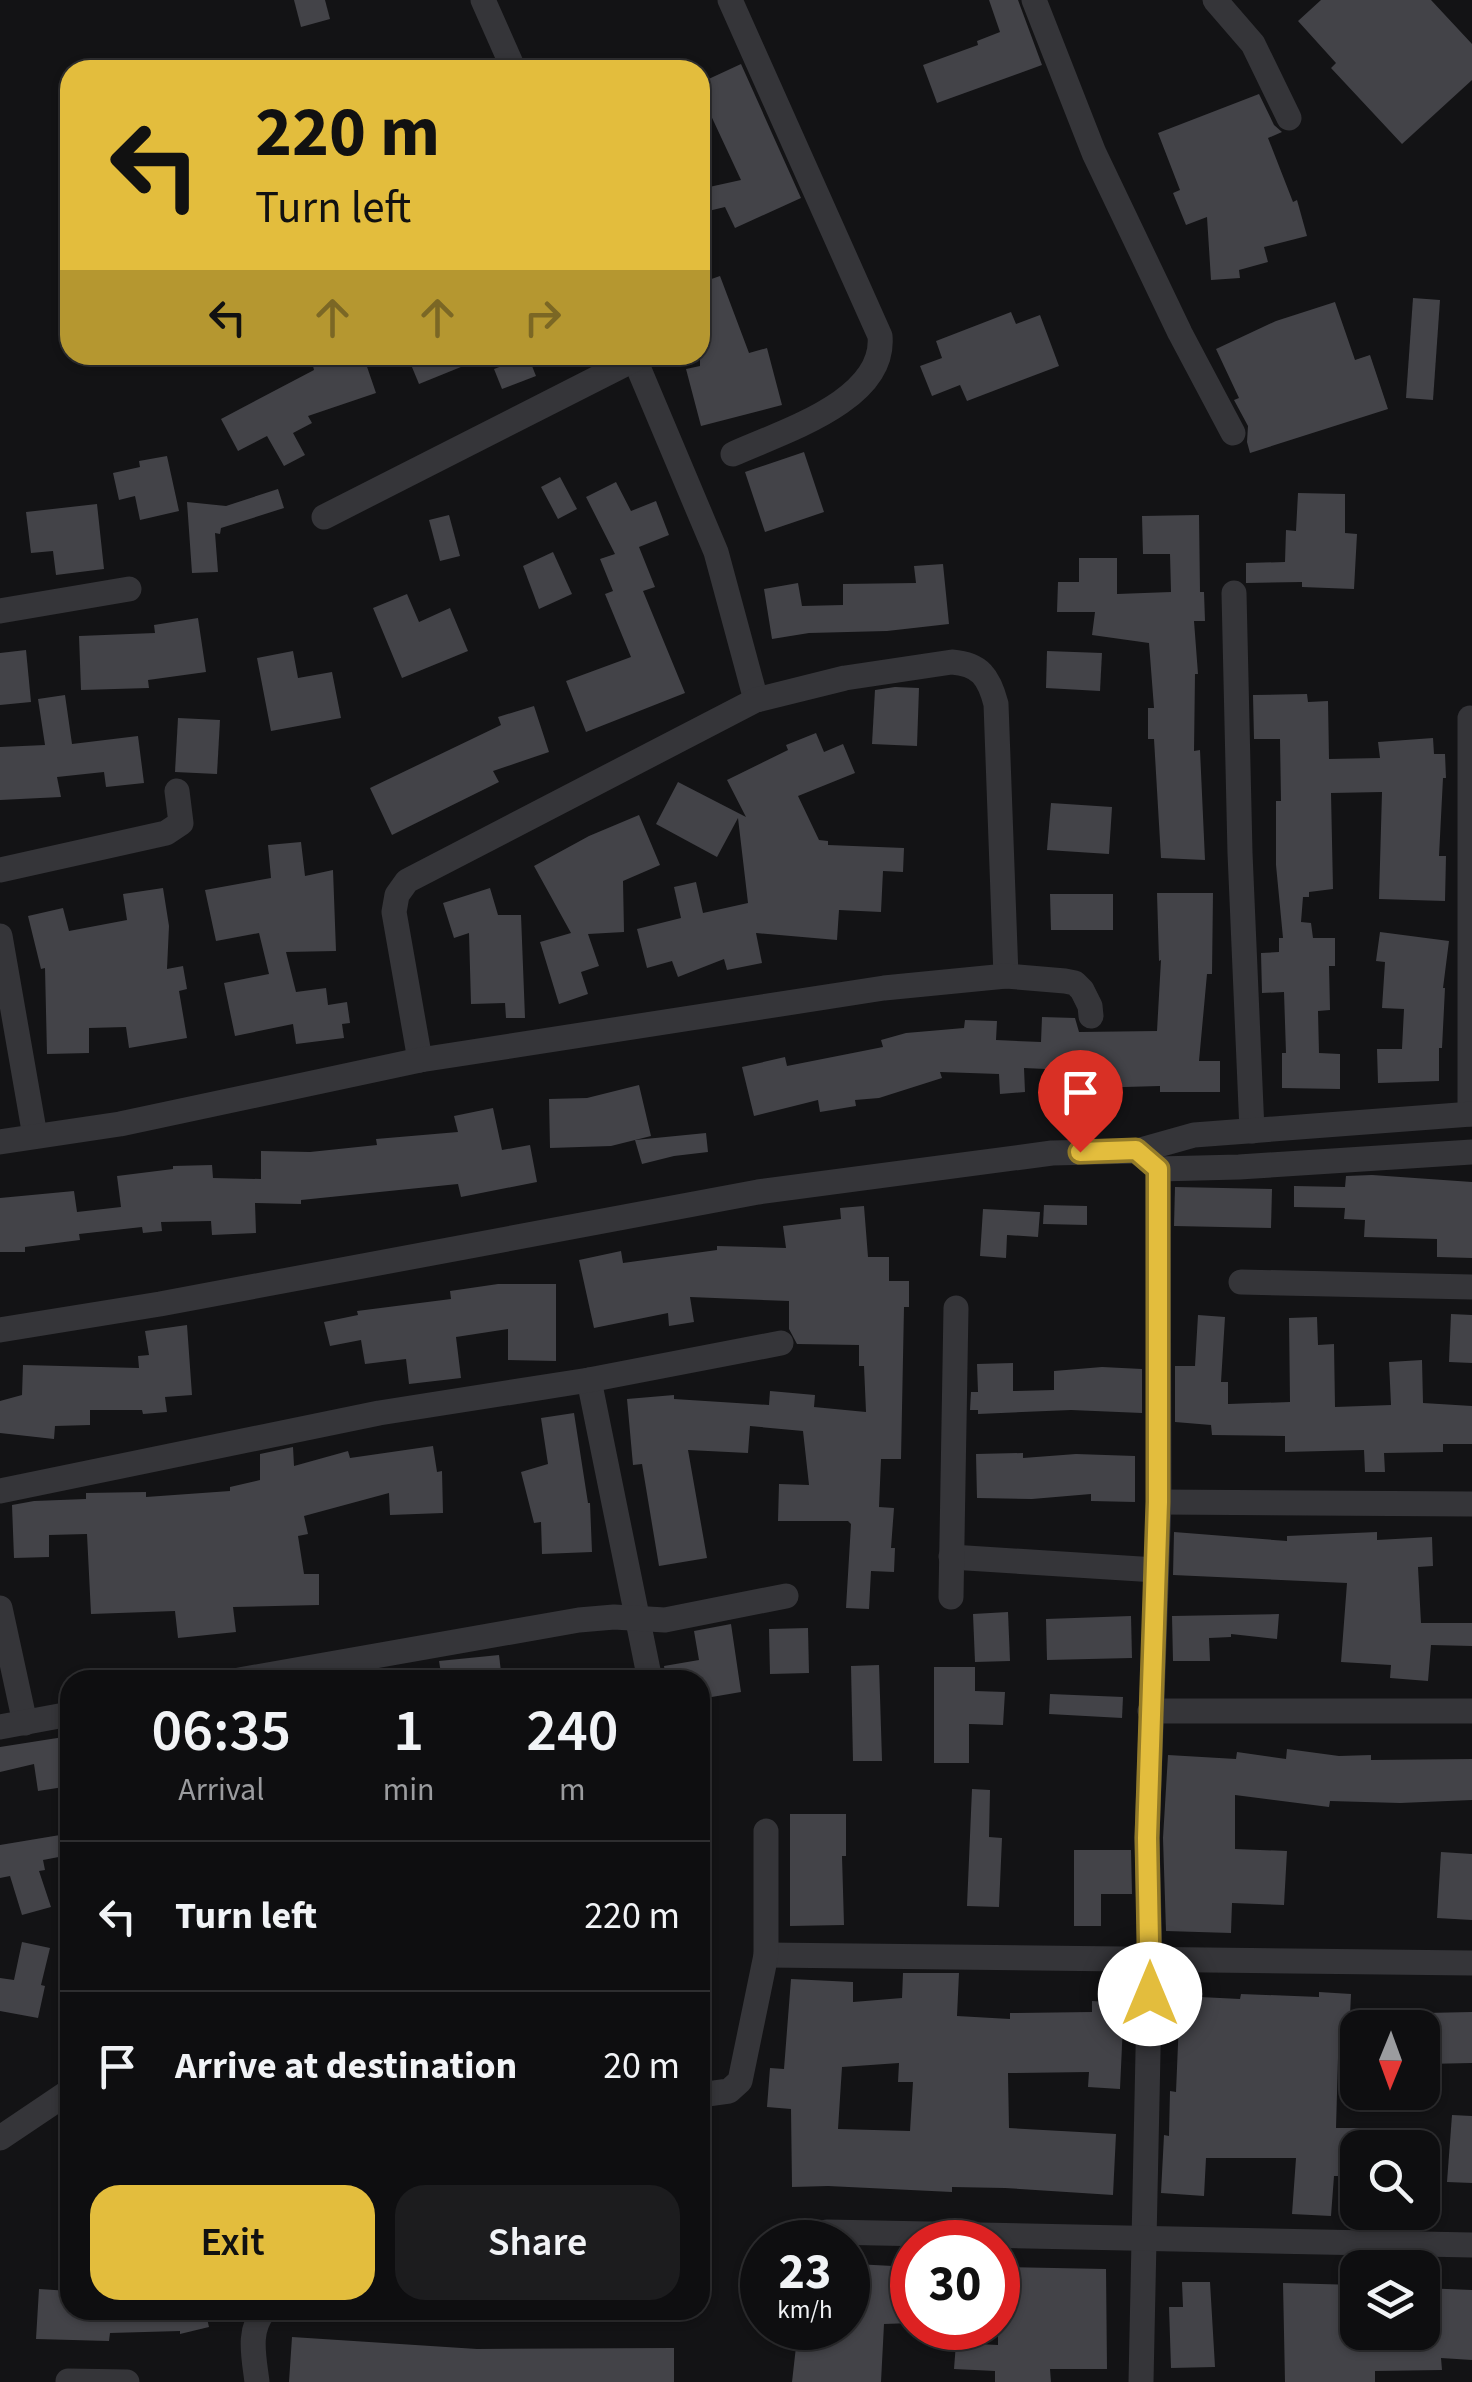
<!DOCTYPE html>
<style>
:root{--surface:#0e0e10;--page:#1c1c1e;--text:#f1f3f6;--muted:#9b9c9f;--line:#2e2e30;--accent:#e3bd3d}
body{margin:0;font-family:"Source Sans 3",sans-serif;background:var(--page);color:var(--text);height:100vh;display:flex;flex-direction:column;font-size:38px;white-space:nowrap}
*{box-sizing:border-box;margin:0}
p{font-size:32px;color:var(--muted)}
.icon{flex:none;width:55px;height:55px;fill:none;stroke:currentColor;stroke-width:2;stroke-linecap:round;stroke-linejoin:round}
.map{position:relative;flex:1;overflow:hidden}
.panel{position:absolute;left:60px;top:1670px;width:650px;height:650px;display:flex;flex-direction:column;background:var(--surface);border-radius:30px;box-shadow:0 2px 8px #0004,0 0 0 2px var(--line)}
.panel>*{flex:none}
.hud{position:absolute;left:60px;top:60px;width:650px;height:305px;border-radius:30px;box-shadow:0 2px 8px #0004,0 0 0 2px var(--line);background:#e3bd3d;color:#111;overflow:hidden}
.needle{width:65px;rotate:181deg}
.controls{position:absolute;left:1340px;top:2010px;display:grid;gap:20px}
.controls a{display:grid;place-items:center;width:100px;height:100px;border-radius:20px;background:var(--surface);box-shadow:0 2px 8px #0004,0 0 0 2px var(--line);font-size:50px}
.speed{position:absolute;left:740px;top:2220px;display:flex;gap:20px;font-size:50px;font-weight:700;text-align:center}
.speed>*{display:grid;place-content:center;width:130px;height:130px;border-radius:50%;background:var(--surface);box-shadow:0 2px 8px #0004,0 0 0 2px var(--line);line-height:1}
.speed small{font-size:25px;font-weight:400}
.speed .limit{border:15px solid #d22;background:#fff;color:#111}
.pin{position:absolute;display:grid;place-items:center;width:85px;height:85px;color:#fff;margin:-102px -42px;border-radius:50% 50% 50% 0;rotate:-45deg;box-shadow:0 0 10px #0007}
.pin .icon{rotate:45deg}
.me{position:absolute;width:110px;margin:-55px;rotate:0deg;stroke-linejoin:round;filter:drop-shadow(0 0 8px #0008)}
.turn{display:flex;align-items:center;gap:35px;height:210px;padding:0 30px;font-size:45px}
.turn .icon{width:130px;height:130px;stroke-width:2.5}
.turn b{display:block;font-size:70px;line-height:85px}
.lanes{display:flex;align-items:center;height:95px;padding:0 30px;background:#0003;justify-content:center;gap:50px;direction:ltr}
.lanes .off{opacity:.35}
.eta{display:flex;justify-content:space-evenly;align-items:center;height:170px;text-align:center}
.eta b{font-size:60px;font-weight:600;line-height:70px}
.button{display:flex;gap:20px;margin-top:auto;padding:20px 30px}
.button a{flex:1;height:115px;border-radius:30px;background:var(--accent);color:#111;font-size:40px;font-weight:600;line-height:115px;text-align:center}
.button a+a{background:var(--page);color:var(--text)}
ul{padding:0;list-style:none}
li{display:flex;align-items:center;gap:30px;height:150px;padding:0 30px;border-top:2px solid var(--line)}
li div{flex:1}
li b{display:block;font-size:38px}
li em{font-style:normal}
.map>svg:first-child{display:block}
.building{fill:#434348;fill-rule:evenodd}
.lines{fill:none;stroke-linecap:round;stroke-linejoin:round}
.street{stroke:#353539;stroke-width:25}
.route-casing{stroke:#947b28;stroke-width:25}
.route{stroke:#e3bd3d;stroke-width:18}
</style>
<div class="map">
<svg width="1472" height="2382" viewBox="0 0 1472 2382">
<rect width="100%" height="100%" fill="#131315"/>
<g class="building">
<path d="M294 0H325L330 19 301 27Z"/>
<path d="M989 0H1018L1042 65 937 103 923 65 978 45 977 41 1000 32Z"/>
<path d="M1321 0H1431L1472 44V80L1402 144 1331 68 1336 63 1298 21Z"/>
<path d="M741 64 801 198 735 228 725 207 700 213V189L741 180 700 92V83Z"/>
<path d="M1259 94 1274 125 1282 132 1268 138 1293 202 1297 200 1307 236 1264 247 1268 262 1239 270 1240 278 1211 280 1207 217 1186 225 1173 193 1180 190 1158 133Z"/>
<path d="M720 276 749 353 767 348 782 405 701 426 686 369 700 366V283Z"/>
<path d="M1413 298 1440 300 1433 400 1406 398Z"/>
<path d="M1335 302 1355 360 1370 355 1388 409 1250 453 1247 442 1248 426 1234 400 1239 398 1216 349 1276 321Z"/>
<path d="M1011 312 1016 324 1040 315 1059 366 967 401 960 385 932 396 920 366 942 358 936 341Z"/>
<path d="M344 355H363L376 393 308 416 312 423 293 433 305 455 284 466 267 436 238 451 221 419 314 370 313 366Z"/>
<path d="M407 355H488V356L419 384Z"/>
<path d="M528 356 536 376 502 389 494 369Z"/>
<path d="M804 452 824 512 765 532 745 472Z"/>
<path d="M167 456 179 511 140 520 135 496 119 500 113 473 140 467 139 461Z"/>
<path d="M560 477 577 509 558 519 541 487Z"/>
<path d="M616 482 631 511 656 501 669 535 639 547 655 587 643 591 685 693 586 732 566 681 631 657 605 594 613 591 600 559 615 554 586 497Z"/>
<path d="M278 489 284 508 221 528 220 534 215 533 218 572 192 573 187 502 226 506Z"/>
<path d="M1298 493 1345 494V533L1357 534 1354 589 1302 587V582L1246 583V563L1285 562 1286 530 1296 531Z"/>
<path d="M97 504 104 569 56 575 53 551 31 553 26 512Z"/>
<path d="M449 515 460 556 440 561 429 520Z"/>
<path d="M1199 515 1200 592H1204L1205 621H1194L1198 674H1195L1194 751 1200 750 1205 860 1161 858 1154 739H1148V708H1154L1149 643 1092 635 1095 612H1057L1058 582H1079V558H1117V594L1171 592 1170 554H1143L1142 516Z"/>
<path d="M553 552 572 594 539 609 523 566Z"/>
<path d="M943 564 949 624 887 631 809 633 772 639 764 589 798 583 802 606 843 605V584L916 583 914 566Z"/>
<path d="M407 594 419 622 450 608 468 651 402 678 373 608Z"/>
<path d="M198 618 206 672 148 680 149 688 81 690 79 636 155 633 154 625Z"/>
<path d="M26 650 31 702 0 705V653Z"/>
<path d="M293 651 298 678 332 672 341 718 271 731 257 658Z"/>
<path d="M1047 651 1102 653 1100 691 1046 688Z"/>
<path d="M895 687 919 688 917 746 872 744 875 690Z"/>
<path d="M1307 694 1308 702 1328 701 1329 759 1380 758 1378 742 1433 738 1434 754H1445L1446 778H1443L1439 856H1446L1445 901 1379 899 1382 792 1331 793 1333 889 1309 892V897H1303L1301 922 1311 923 1313 938H1335V966H1329L1330 1010 1318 1011 1319 1053 1340 1054V1089L1282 1088V1053H1286L1284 992 1262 993 1261 953 1279 952V938H1283L1276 865V801H1281L1280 739H1254L1253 695Z"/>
<path d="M65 695 72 744 138 736 144 783 106 787 104 772 57 777 61 797 0 800V747L45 745 38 699Z"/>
<path d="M534 706 549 752 493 771 499 782 392 835 370 788 501 725 498 717Z"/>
<path d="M178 718 220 720 217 774 175 772Z"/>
<path d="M816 733 824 752 843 744 855 773 798 796 819 840 828 841V845L904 848 903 872 883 871 881 912 839 910 837 940 756 933 762 963 727 970 724 959 678 977 672 961 647 968 637 929 681 918 674 887 696 882 703 913 748 903 738 818 717 857 656 824 678 782 746 817 727 780 788 750 786 745Z"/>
<path d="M1051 803 1112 807 1109 854 1047 850Z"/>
<path d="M639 815 660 865 623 881 624 932 588 934 599 966 581 972 588 994 559 1004 540 942 571 933 534 866 589 836Z"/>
<path d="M301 842 305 876 333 870 336 951 286 952 296 992 326 988 328 1005 347 1002 350 1023 342 1024 344 1038 296 1044 293 1024 235 1036 224 983 269 974 259 933 216 941 205 890 271 878 268 845Z"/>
<path d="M163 888 169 926 167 969 183 966 187 989 179 991 187 1038 129 1048 126 1027 89 1028V1053L47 1054 45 968 41 969 28 916 63 908 69 931 127 920 123 894Z"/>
<path d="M490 888 498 915H521L525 1018H506L505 1003 471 1004 469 933 454 938 443 903Z"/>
<path d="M1157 893H1213L1212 974H1207L1199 1061H1220V1092H1160V1086L1089 1088V1071L1024 1068 1025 1092 1000 1094 999 1074 940 1072 942 1078 879 1098 855 1100 856 1106 820 1112 818 1100 754 1116 742 1067 785 1057 787 1066 883 1047 881 1040 906 1033 964 1028 965 1020 997 1021 996 1040 1041 1042 1042 1017 1075 1018 1079 1032 1157 1031 1161 960 1159 961Z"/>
<path d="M1050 894H1113V930H1051Z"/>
<path d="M1380 932 1449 941 1443 988H1445L1442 1048H1439V1081L1378 1083 1377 1049H1402L1404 1009 1382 1008 1385 962 1376 961Z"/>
<path d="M639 1085 651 1136 611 1146 550 1148 549 1099 587 1098Z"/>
<path d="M493 1108 502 1150 530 1145 537 1182 461 1197 458 1184 301 1200V1204L255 1203 256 1233 212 1235 211 1221 161 1222 162 1231 143 1233 142 1227 79 1234 80 1240 25 1247V1252H0V1198L74 1191 77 1212 121 1207 117 1176 173 1169V1166L212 1165 213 1178 261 1179V1151L310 1152 377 1145 376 1139 458 1132 454 1116Z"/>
<path d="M706 1133 708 1152 674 1156 642 1164 635 1140Z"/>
<path d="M1372 1175 1472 1182V1258L1437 1257V1239L1364 1237 1365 1220 1344 1219 1345 1208 1294 1207V1186L1345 1187 1346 1176Z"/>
<path d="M1175 1187 1272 1189 1271 1228 1174 1226Z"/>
<path d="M1044 1205 1087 1206V1225L1043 1224Z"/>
<path d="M864 1206 868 1257H889V1281H909V1307H904L901 1459H881L879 1507 894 1508 891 1548H895L894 1572 871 1571 869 1609 846 1608 851 1524 848 1521H778L779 1484 809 1485 803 1431 750 1426 748 1453 688 1450 707 1558 659 1566 642 1464 633 1465 627 1399 674 1395V1399L769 1405 770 1391 815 1395 814 1407 866 1412 864 1366H859V1345L797 1344 789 1329V1301L690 1297 694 1322 669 1326 668 1313 594 1328 579 1260 621 1251 623 1263 717 1250V1246L786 1248 783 1226 841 1219 840 1208Z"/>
<path d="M983 1209 1040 1212 1038 1237 1007 1235 1006 1258 980 1256Z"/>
<path d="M498 1284H556V1361L508 1360V1329L456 1337 461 1378 409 1384 406 1359 365 1364 361 1340 330 1346 324 1322 358 1315 357 1311 451 1299 450 1291Z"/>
<path d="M1451 1314 1472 1315V1363L1449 1362Z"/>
<path d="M1198 1315 1225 1317 1221 1382H1228V1404L1290 1402 1289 1318 1317 1317 1318 1345 1334 1344 1335 1407 1391 1405 1389 1362 1422 1360 1423 1403 1472 1406V1444H1443V1452L1384 1453 1385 1472H1365L1364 1450 1285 1452V1436L1212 1435 1211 1425 1175 1422V1366H1195Z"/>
<path d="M187 1325 192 1395 165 1397 167 1412 143 1414 142 1410H90V1425L55 1426 54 1439 0 1433V1401L22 1395 23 1365 139 1368 138 1356 149 1355 145 1331Z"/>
<path d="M1013 1363V1391L1054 1390V1371L1102 1367 1142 1369V1413L1071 1410 978 1414V1410H970L971 1392H978L977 1364Z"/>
<path d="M574 1413 588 1503H590L592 1552 542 1554 541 1522 534 1523 521 1472 548 1464 541 1418Z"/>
<path d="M433 1446 437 1472 442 1471 443 1513 390 1515 389 1493 304 1516 308 1534 298 1536 304 1574H319V1605L233 1607 236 1632 178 1638 175 1611 91 1614 87 1534 49 1535V1557L14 1558 12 1505 34 1501 86 1499V1493L146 1492V1497L230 1491V1487L260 1480V1454L293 1447 294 1466 348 1451 350 1458Z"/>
<path d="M1023 1453V1458L1076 1454 1135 1456V1502L1091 1501V1494L1032 1499 977 1498 976 1454Z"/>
<path d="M1174 1532 1287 1541V1536L1377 1532V1540L1432 1537 1433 1566 1418 1567 1421 1623H1472V1646L1431 1645 1428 1681 1390 1678 1391 1665 1341 1662 1347 1583 1173 1575Z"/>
<path d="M1008 1612 1010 1661 975 1662 973 1614Z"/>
<path d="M1279 1614 1277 1639 1231 1634V1637L1209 1638 1210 1661H1173L1172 1616Z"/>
<path d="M1131 1616 1132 1658 1047 1660 1046 1619Z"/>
<path d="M731 1624 741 1692 700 1699V1680H666L664 1666 699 1660 694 1631Z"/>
<path d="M808 1628 809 1673 770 1674 769 1629Z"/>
<path d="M499 1655 502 1680H442L439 1661Z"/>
<path d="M879 1665 882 1761H853L851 1666Z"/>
<path d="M934 1667H975V1691L1005 1692 1003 1725 969 1724V1763H934Z"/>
<path d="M1050 1694 1123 1697 1122 1718 1049 1714Z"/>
<path d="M70 1736V1786L38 1791 34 1764 0 1772V1747Z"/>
<path d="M1287 1749 1339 1756 1371 1755V1760L1472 1759V1800L1400 1803 1330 1801 1329 1807 1235 1795V1849L1287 1851 1284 1905 1232 1903 1231 1933 1166 1931 1163 1838 1168 1755 1236 1759 1237 1752 1286 1759Z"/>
<path d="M972 1789 990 1790 989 1837 1002 1838 999 1907 967 1906Z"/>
<path d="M790 1814H846V1856H842L844 1925 790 1926Z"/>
<path d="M60 1835 64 1856 43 1860 45 1870 39 1871 51 1907 22 1915 10 1876 0 1878V1845Z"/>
<path d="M1074 1850H1131L1132 1894H1101V1926H1074Z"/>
<path d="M1441 1852 1472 1854V1920L1437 1918Z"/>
<path d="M22 1942 50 1948 41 1985 45 1986 38 2018 0 2011V1978L14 1980Z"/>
<path d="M903 1973H959L957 2016 1010 2019V2013L1092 2012V2001L1124 2003 1120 2089 1088 2087 1089 2072 1008 2073 1009 2128 1116 2134 1113 2195 1005 2188 952 2187V2192L828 2186 792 2187 791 2109 767 2107 770 2068 784 2069 791 1979 853 1982V2002L902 1998ZM899 2063 898 2082H913L910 2131 838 2129 842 2067Z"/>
<path d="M1319 1992 1351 1994 1348 2058H1338L1336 2128H1372V2148H1358V2176H1334L1331 2216 1292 2214 1296 2158H1206L1204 2196 1161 2193 1164 2135 1169 2136 1170 2091 1176 2092 1180 1996 1240 1999 1241 1994 1319 1997Z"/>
<path d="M1472 2012V2063L1426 2064 1425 2013Z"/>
<path d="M1452 2115 1472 2116V2183L1447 2182Z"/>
<path d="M855 2264 912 2267V2323L884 2324 881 2382H792L798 2329 847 2335 849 2286H854Z"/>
<path d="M998 2267 1106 2269 1107 2369H1050L1051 2382H995V2371L954 2369 956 2343 998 2345Z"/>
<path d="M1182 2282H1210L1215 2367 1171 2368 1169 2307H1183Z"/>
<path d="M1283 2283 1358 2285V2332H1422V2288L1472 2290V2360L1441 2358 1442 2370 1375 2371V2382H1285Z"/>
<path d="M39 2289 70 2291V2310H205L209 2327 180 2334V2331L110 2333 109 2341 36 2339Z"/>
<path d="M292 2337 477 2349 674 2348V2382H289Z"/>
</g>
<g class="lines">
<g class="street">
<path d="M483 0 514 70"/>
<path d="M730 0 880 336C886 401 781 432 733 454"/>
<path d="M1034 0 1094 153 1180 333 1233 433"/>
<path d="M1215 0 1253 44 1289 118"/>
<path d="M633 355 716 552 756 700"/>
<path d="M324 517 635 359"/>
<path d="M1234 593 1240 853 1252 1131"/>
<path d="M0 611 129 589"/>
<path d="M0 870 166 833 181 823 177 791"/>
<path d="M0 936 35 1136"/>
<path d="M420 1060 394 912 397 895 407 881 756 700 845 678 952 662C980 664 989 677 996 704L1006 976"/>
<path d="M1470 1114V718"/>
<path d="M0 1142 120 1124 420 1060 884 988 1006 976 1065 981 1075 983 1082 990 1090 1006 1091 1016"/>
<path d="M1137 1151 1158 1169 1159 1502 1147 1838 1150 1958 1141 2382"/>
<path d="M1158 1169 1239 1167 1472 1152"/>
<path d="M1241 1282 1472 1287"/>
<path d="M0 1330 160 1304 758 1192 1052 1153 1137 1151 1194 1135 1472 1114"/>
<path d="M589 1380 650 1680"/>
<path d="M0 1491 379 1413 589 1380 781 1343"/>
<path d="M1159 1502 1472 1504"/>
<path d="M951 1557 1156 1570"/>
<path d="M951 1597 956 1308"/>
<path d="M0 1608 25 1723"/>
<path d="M239 1680 579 1620 614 1617 665 1620 786 1596"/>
<path d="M1150 1711H1472"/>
<path d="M0 1727 70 1714"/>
<path d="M766 1955 1472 1963"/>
<path d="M700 2095 729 2091 740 2081 766 1955V1831"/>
<path d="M0 2138 70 2091"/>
<path d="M827 2232 1472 2245"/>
<path d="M68 2381 127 2382"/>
<path d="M257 2382C254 2357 247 2330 265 2310"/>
</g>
</g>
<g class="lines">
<defs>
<path id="route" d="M1080 1152 1136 1150 1158 1169V1502L1147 1838 1150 1994"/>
</defs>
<use href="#route" class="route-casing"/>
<use href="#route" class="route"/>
</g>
</svg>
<div class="controls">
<a><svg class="needle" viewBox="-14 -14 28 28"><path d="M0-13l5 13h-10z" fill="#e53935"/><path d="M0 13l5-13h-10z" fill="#9b9c9f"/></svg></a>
<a><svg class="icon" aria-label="search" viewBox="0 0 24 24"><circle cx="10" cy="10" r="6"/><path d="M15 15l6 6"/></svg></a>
<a><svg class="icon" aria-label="layers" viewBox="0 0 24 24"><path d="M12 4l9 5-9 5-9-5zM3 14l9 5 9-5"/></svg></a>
</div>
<div class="speed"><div>23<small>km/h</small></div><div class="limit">30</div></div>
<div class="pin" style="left:1080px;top:1152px;background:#d93025"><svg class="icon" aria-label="arrive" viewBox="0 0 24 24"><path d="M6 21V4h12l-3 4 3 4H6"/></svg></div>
<svg class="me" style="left:1150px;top:1994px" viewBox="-20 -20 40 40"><circle r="19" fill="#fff"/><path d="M0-13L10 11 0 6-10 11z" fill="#e3bd3d"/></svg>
<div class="hud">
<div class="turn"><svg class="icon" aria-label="left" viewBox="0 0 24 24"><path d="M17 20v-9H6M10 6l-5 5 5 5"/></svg><div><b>220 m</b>Turn left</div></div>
<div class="lanes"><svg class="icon" aria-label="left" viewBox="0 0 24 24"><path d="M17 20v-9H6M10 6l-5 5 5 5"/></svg><svg class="icon off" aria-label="ahead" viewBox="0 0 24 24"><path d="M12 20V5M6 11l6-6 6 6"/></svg><svg class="icon off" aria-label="ahead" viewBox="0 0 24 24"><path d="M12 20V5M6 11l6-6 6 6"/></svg><svg class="icon off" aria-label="right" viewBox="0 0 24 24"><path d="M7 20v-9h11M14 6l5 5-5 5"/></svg></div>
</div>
<section class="panel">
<div class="eta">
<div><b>06:35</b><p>Arrival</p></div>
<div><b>1</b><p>min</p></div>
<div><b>240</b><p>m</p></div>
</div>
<ul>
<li><svg class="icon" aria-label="left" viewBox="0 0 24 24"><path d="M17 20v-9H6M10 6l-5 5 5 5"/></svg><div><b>Turn left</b></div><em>220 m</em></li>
<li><svg class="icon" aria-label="arrive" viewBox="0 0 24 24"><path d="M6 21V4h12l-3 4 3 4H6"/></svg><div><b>Arrive at destination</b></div><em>20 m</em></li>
</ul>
<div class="button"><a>Exit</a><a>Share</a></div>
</section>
</div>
